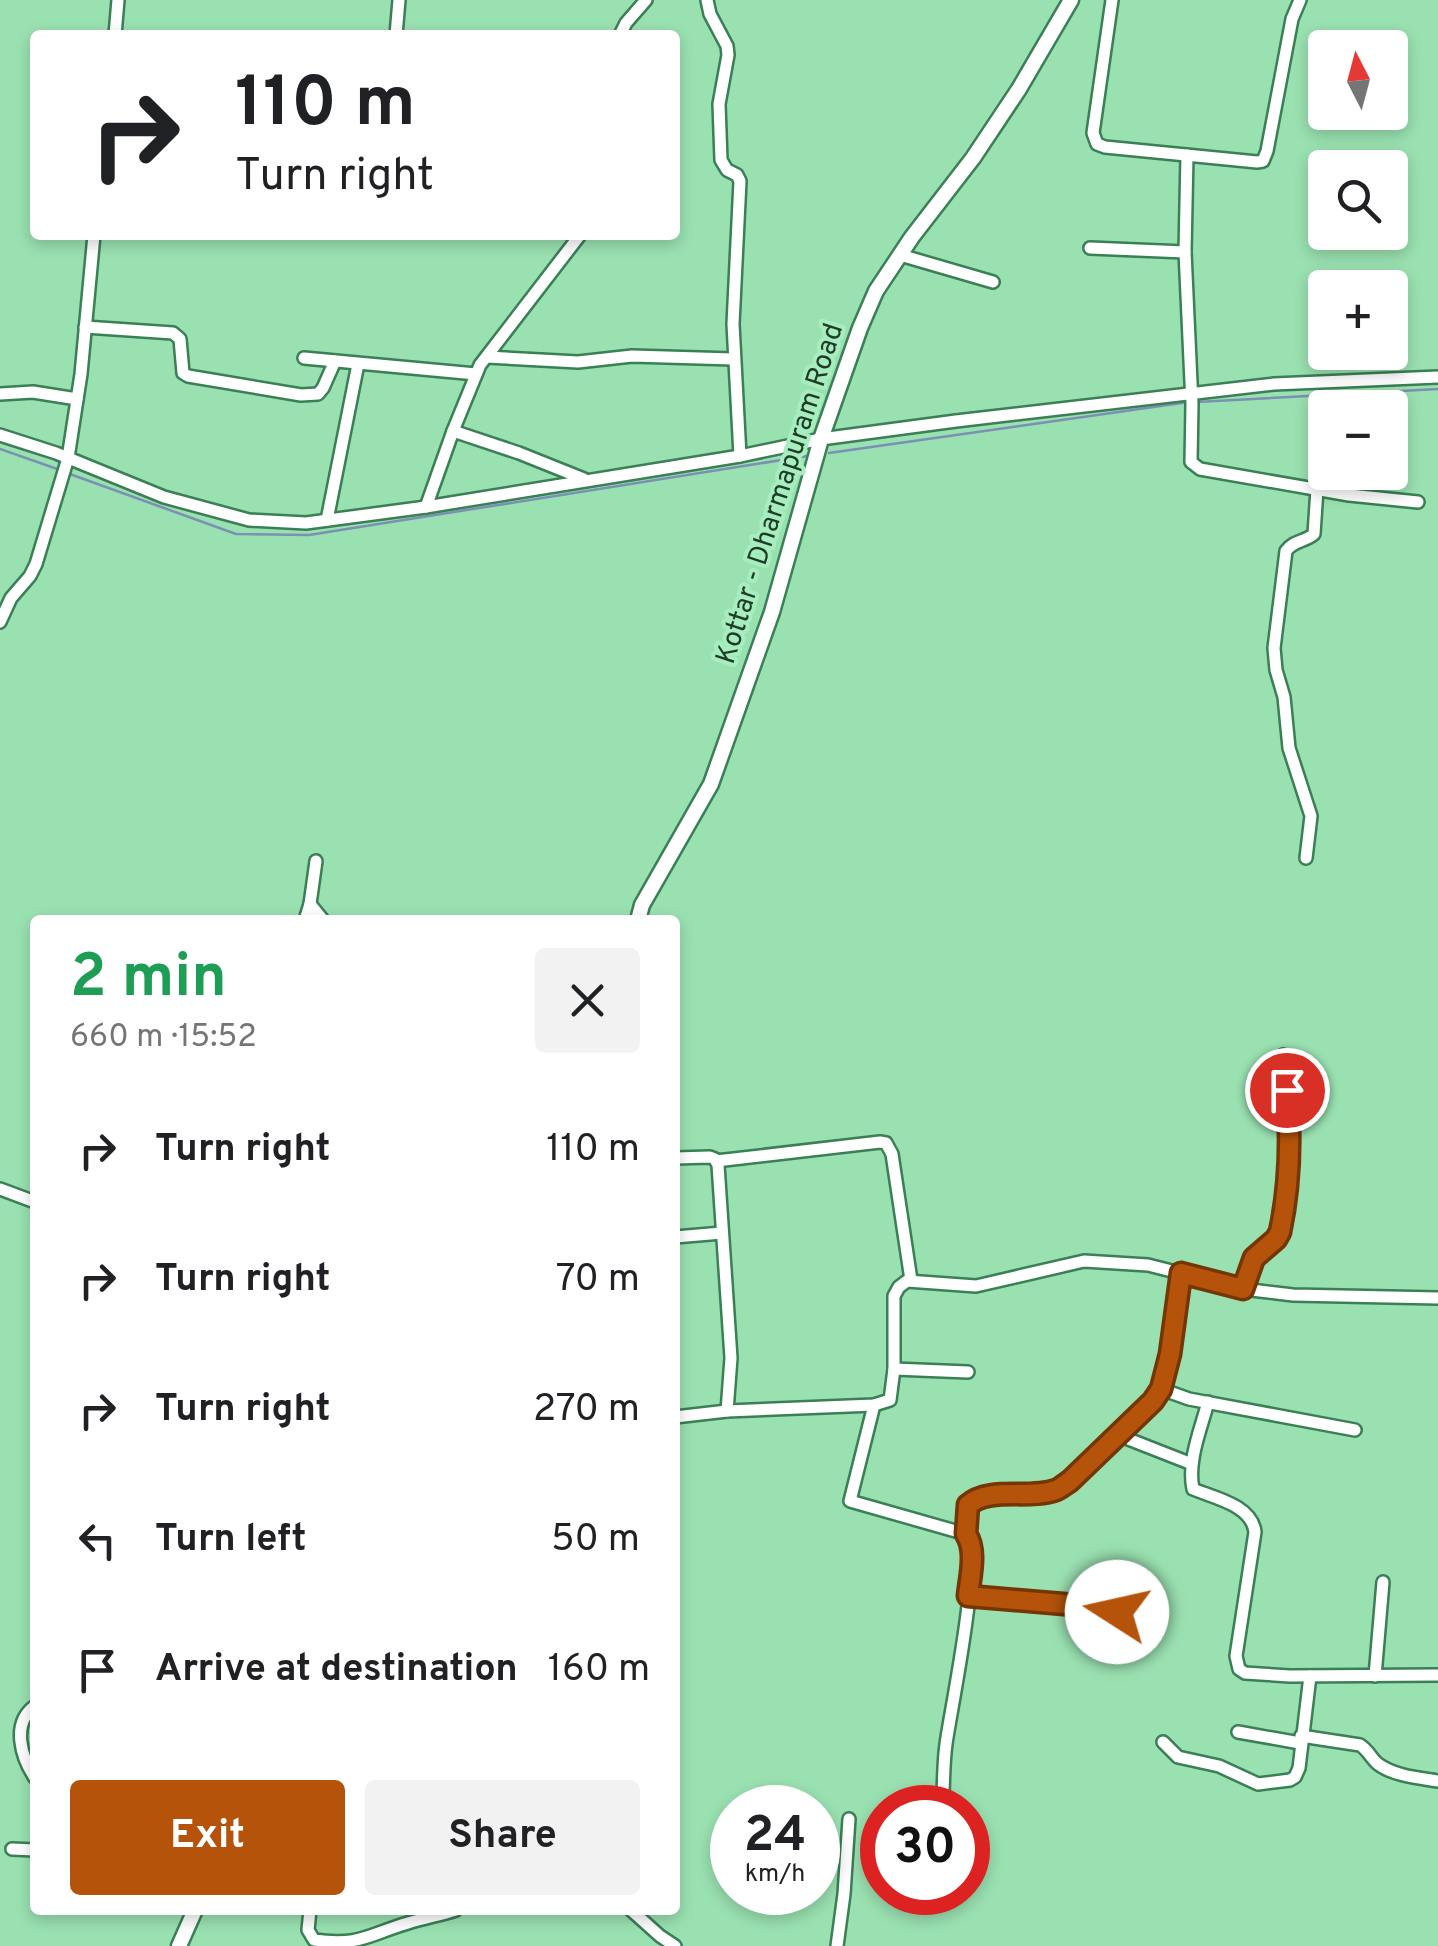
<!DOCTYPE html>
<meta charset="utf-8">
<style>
:root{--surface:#fff;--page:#f2f2f2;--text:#202124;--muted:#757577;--accent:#b45309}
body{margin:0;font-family:Overpass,sans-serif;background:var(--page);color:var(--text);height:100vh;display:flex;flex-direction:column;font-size:38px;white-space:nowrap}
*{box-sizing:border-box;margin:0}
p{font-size:32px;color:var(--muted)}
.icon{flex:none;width:55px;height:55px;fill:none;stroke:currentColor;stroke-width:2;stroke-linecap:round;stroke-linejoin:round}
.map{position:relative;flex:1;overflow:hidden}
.details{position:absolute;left:30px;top:915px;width:650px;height:1000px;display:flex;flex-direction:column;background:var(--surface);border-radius:10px;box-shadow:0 5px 15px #0003}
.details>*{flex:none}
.guide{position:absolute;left:30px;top:30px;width:650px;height:210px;border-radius:10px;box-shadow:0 5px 15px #0003;background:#fff;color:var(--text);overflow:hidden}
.needle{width:65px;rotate:354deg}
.fabs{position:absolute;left:1308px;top:30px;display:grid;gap:20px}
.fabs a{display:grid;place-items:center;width:100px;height:100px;border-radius:10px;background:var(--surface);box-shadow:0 5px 15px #0003;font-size:50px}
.speed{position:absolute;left:710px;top:1785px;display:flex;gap:20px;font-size:50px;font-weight:700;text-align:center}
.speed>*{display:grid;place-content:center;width:130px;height:130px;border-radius:50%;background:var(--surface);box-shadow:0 5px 15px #0003;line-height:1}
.speed small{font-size:25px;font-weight:400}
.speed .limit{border:15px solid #d22;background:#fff;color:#111}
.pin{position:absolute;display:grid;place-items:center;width:85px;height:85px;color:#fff;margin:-42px;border:5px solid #fff;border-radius:50%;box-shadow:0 2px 10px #0007}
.me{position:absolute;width:110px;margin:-55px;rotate:280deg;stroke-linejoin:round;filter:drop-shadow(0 0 8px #0008)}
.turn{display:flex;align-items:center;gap:35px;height:210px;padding:0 40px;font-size:45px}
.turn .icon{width:130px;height:130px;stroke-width:2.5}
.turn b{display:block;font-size:70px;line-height:85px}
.round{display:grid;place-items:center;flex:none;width:105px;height:105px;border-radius:10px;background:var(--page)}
.overview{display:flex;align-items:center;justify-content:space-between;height:170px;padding:0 40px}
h1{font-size:60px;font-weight:700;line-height:75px;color:#1e9e55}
.action{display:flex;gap:20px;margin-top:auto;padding:20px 40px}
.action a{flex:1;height:115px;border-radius:10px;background:var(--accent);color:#fff;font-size:40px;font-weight:700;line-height:115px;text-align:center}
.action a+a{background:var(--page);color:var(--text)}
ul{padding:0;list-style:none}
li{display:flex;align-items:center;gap:30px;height:130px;padding:0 40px}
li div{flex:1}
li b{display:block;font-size:38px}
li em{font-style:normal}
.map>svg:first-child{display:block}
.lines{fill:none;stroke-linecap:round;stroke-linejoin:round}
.stream{stroke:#7c8fb4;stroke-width:2.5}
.minor-casing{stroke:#3a7f55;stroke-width:16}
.major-casing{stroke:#3a7f55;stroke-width:19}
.minor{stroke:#fff;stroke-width:11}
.major{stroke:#fff;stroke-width:14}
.route-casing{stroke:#753606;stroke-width:25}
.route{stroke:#b45309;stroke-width:18}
.labels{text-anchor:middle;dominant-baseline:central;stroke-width:8;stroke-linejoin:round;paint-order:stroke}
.street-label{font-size:28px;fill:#1f3c29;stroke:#a7eebe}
</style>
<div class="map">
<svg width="1438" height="1946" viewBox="0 0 1438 1946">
<rect width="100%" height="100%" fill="#9ae1b1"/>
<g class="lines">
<g class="stream">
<path d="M1197 402 1438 389"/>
<path d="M0 449 60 470"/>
<path d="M829 453 1189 402"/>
<path d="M67 473 236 534 309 535 807 456"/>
</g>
<defs>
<g id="minor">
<path d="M707 0 710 14 727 46 728 55 719 104 721 160 727 170 737 175 740 181 733 324 740 456"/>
<path d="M1112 0 1093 133 1097 144 1105 147 1257 162 1263 161 1267 151 1292 19 1300 0"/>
<path d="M115 35 118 0"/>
<path d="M396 35 399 0"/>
<path d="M620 35 626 23 646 0"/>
<path d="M1187 155 1185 252 1192 404 1191 462 1200 469 1349 495 1418 502"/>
<path d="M1090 248 1185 252"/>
<path d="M900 255 993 282"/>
<path d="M85 327 173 333 180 339 183 373 188 376 301 395 318 394 323 388 335 361"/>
<path d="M487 357 578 362 632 356 733 359"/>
<path d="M304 358 476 374"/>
<path d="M0 394 33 392 77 399"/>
<path d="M453 431 519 453 584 479"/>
<path d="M0 435 56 453 164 497 249 520 306 523 426 507 740 456 821 439 956 421 1274 384 1438 377"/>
<path d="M426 507 453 431 480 365 580 235"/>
<path d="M327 520 358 364"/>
<path d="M0 622 11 598 30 576 36 564 68 458 81 374 94 235"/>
<path d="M1306 858 1311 816 1289 748 1284 697 1276 670 1274 648 1286 551C1294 540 1305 542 1314 534L1317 489"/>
<path d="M310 904 323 920"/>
<path d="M305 920 310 904 316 861"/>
<path d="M675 1158 710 1157 715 1159 718 1165 731 1358 727 1411"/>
<path d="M716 1161 880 1142 886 1143 892 1154 911 1280"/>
<path d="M0 1189 35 1202"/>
<path d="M675 1237 722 1233"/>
<path d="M1243 1289 1254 1257 1276 1239 1282 1224 1289 1158 1290 1125 1283 1055"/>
<path d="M894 1369 968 1372"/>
<path d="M1161 1389 1189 1399 1355 1430"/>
<path d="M1208 1402C1201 1429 1187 1461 1193 1489 1214 1498 1252 1505 1255 1532L1236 1656 1239 1669 1245 1673 1290 1676 1438 1675"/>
<path d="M874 1405 850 1501 966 1534C983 1559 951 1707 946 1744 943 1765 944 1787 942 1808"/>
<path d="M675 1417 727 1411 874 1405 890 1400 894 1369V1296L899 1287 907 1281 976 1286 1084 1261 1148 1265 1243 1289 1293 1295 1438 1298"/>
<path d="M1118 1435 1192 1464"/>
<path d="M966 1534V1511L971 1501 980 1498 1044 1492 1061 1488 1153 1401 1161 1389 1170 1354 1181 1273"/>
<path d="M968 1596 1111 1608 1117 1612 1113 1641"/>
<path d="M1375 1676 1383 1582"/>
<path d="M35 1706C11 1723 21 1757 35 1778"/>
<path d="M1238 1732 1300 1743"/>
<path d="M1301 1736 1360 1745C1368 1750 1371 1758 1378 1764 1394 1776 1419 1778 1438 1781"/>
<path d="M1163 1742 1178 1757 1219 1766 1258 1784 1290 1780 1295 1777 1299 1768 1310 1676"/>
<path d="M12 1849 35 1850"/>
<path d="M310 1910 308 1930 314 1940C361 1946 367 1935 408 1923 424 1918 440 1915 456 1910"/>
<path d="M631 1910 660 1936 675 1946"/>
<path d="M837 1946 844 1894 849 1819"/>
</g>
<g id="major">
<path d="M638 920 642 905 711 784 772 612 821 439 860 328 876 291 912 237 973 158 1019 89 1071 0"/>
<path d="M179 1946 195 1910"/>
</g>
</defs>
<use href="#minor" class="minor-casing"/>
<use href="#major" class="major-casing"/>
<use href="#minor" class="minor"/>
<use href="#major" class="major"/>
</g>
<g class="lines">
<defs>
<path id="route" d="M1117 1612 1111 1608 968 1596C970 1576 977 1551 966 1534L968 1505C990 1486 1029 1500 1056 1490 1059 1489 1067 1483 1070 1481L1153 1401 1161 1389 1170 1354 1181 1273 1243 1289 1254 1258 1276 1239 1280 1232C1290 1185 1291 1137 1287 1090"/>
</defs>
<use href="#route" class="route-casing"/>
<use href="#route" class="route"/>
</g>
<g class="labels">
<g class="street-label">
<text transform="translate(781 494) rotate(-72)">Kottar - Dharmapuram Road</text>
</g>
</g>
</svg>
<div class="fabs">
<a><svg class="needle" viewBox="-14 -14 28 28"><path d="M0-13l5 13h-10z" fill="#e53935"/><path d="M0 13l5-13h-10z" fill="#757577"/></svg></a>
<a><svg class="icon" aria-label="search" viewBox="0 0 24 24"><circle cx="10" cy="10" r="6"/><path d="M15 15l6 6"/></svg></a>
<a>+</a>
<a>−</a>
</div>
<div class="speed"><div>24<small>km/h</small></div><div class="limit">30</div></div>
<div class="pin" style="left:1287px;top:1090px;background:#d93025"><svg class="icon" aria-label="arrive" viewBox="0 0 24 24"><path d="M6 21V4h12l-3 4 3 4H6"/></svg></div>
<svg class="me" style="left:1117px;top:1612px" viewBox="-20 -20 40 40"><circle r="19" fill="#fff"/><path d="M0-13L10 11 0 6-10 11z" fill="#b45309"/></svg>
<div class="guide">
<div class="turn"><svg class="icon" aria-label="right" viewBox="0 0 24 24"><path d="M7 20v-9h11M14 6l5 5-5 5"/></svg><div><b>110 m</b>Turn right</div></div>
</div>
<section class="details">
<div class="overview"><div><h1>2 min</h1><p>660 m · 15:52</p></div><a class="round"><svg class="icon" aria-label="close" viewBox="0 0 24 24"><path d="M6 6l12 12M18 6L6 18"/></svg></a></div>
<ul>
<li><svg class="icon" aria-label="right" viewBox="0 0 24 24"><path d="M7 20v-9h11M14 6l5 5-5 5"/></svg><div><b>Turn right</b></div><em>110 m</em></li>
<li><svg class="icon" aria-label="right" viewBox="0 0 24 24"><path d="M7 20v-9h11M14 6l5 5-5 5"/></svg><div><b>Turn right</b></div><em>70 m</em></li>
<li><svg class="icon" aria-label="right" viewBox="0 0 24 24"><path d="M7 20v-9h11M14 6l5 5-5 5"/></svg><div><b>Turn right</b></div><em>270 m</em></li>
<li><svg class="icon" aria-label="left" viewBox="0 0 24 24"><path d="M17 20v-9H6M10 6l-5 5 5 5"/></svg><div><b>Turn left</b></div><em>50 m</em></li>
<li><svg class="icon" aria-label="arrive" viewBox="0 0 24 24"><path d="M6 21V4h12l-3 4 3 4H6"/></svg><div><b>Arrive at destination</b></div><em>160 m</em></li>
</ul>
<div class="action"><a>Exit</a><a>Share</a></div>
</section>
</div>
